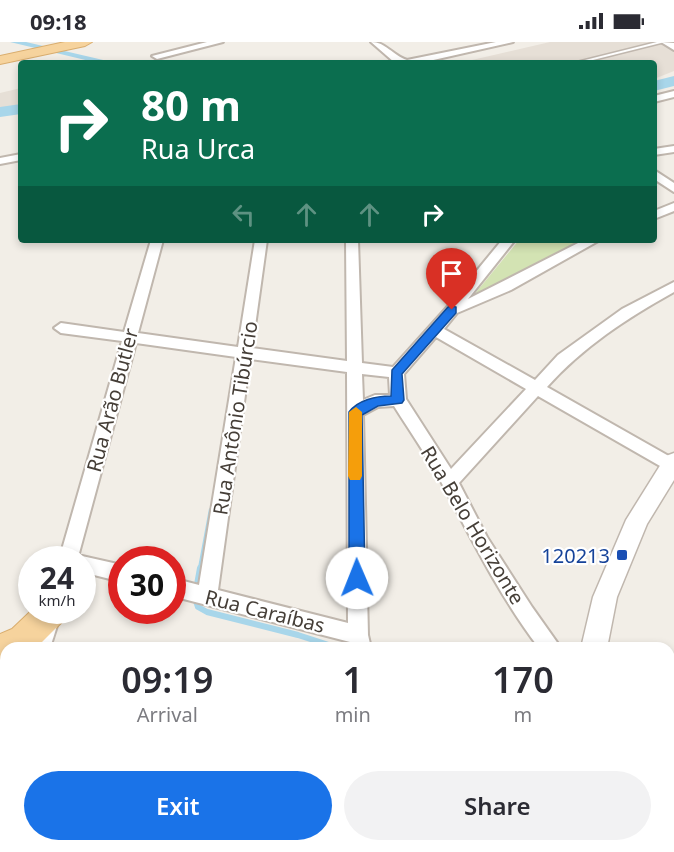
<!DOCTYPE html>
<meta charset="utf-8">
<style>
:root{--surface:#fff;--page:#f2f2f3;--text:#2b2b33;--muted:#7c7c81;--accent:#1a73e8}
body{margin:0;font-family:"Noto Sans",sans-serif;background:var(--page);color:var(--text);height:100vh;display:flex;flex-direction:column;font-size:22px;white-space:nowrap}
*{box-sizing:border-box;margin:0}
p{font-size:20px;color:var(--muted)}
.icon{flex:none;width:33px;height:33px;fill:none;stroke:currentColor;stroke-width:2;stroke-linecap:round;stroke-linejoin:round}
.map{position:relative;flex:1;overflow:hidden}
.details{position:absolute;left:0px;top:600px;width:675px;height:210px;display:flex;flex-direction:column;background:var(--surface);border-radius:18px 18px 0 0;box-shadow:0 3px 9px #0003}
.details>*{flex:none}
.hud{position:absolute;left:18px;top:18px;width:639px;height:183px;border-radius:6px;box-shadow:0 3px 9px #0003;background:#0b6e4f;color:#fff;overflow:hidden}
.speed{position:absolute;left:18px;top:504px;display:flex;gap:12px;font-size:30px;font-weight:700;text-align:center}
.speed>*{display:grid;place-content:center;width:78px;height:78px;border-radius:50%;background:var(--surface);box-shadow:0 3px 9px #0003;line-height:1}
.speed small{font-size:15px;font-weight:400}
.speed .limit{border:9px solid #d22;background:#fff;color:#111}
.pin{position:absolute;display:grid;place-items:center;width:51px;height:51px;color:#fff;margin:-62px -26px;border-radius:50% 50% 50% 0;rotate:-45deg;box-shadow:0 0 6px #0007}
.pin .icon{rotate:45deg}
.me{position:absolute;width:66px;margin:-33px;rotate:359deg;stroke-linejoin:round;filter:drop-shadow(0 0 4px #0008)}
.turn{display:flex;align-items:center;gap:21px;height:126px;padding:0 24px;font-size:27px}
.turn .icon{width:78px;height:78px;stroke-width:2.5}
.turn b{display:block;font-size:42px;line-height:51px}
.lanes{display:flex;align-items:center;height:57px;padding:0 24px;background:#0003;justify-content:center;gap:30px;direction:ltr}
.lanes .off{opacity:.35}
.eta{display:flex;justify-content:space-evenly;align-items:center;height:102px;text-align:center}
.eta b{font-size:36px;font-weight:600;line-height:42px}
.button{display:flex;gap:12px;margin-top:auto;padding:12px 24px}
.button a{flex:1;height:69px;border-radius:36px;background:var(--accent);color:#fff;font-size:24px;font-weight:600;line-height:69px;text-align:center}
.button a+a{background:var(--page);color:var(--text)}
.status{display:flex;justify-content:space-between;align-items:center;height:42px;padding:0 30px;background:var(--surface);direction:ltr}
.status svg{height:16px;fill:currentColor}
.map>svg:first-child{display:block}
.residential{fill:#e6dfd6}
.green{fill:#d3e3b3}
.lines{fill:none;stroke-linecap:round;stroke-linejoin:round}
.stream-far1{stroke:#a8d6ea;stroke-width:4.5}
.stream{stroke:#a8d6ea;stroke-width:6}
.canal{fill:#a8d6ea;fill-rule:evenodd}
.river{fill:#a8d6ea;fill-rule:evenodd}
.service-casing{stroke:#c0b7ae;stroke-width:3}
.minor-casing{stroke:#c0b7ae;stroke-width:4}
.tertiary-casing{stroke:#c0b7ae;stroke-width:3}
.primary-casing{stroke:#d9ad6e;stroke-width:2}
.service{fill:#fff;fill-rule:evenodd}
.minor{fill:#fff;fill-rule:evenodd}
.tertiary{fill:#fff;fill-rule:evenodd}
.primary{fill:#f6d39d;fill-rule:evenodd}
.route{fill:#1a73e8;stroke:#114b97;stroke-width:1.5}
.slow{fill:#f59e0b}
.transit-dot{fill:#1a4fb4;stroke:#fff;stroke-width:2}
.labels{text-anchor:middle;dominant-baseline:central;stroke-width:4.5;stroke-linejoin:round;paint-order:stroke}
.street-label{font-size:20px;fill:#453e37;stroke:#fff}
.transit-label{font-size:20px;fill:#164399;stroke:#fff;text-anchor:end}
</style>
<div class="status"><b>09:18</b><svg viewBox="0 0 49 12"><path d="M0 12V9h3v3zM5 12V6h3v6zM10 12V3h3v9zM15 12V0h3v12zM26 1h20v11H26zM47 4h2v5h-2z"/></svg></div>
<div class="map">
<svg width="674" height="810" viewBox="0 0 674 810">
<rect width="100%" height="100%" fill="#f2eee7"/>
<g class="residential">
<path d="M550 0H674V29L654 37V21H459Z"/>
<path d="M21 46V63L0 67V51Z"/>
</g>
<g class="green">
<path d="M519 198H580L475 256 473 254Z"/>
<path d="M0 616H6L5 704 2 703 0 695Z"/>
</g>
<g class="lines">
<path class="stream-far1" d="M200 527 211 468"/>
<g class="stream">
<path d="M196 548 200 526"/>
<path d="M195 556 198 565 207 570 298 593 338 606"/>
</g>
<path class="canal" d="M10 0H26L116 21H98Z"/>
<g class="river">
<path d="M674 34V44L654 49V39Z"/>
<path d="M21 62V72L0 75V65Z"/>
</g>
<defs>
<path id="service" d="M657 0H665L581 21H573Z"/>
<g id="minor">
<path d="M207 0H223L157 17 152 14Z"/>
<path d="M371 0C386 0 392 13 407 18L496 0H513L420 21 394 20Z"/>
<path d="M661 0 674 1V8Z"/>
<path d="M674 49V55L654 60V54Z"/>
<path d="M674 104V110L654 113V107Z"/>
<path d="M21 112V118L0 122V116Z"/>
<path d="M654 128 674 141V150L654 137Z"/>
<path d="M674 161V169L654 177V169Z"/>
<path d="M151 198H163L138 291 238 305 255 198H267L252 306 347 319 346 198H358L362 321 393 325 447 265 502 198H515L468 257 584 198H600L511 248 457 271 444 287 535 338 558 313 622 267 674 240V250C627 276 583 305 547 345L674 417V432L538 354 459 441 487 495 532 565 561 606H539C501 556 474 502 445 447 430 418 411 391 394 364L378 365 363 373 368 593 371 606H351L350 600 172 554V536L199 543 236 315 136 301 78 515 82 514 122 523V540L82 530V518H59L122 299 61 291 54 286 61 281 124 290ZM436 295 526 347 451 427 406 357 404 332ZM250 317 347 330 348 581 218 548ZM362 332 389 335 390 353H375L363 358Z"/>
<path d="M42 568H62L50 606H30Z"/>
<path d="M6 711V739L0 741V713Z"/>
<path d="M0 742 6 744V768L0 766Z"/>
<path d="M59 804H88L90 810H61Z"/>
<path d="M389 804H413L415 810H391Z"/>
</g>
<g id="tertiary">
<path d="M674 411V438L647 482 617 555 607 606H581L593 555 626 478 666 414Z"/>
<rect x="562" y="804" width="30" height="6"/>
</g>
<g id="primary">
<path d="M65 0H92L85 4 0 22V14Z"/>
<path d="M32 568 66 570 62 580 36 606H6V620L0 622V592L12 587Z"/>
<path d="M0 758 6 760V804H20L12 810H0Z"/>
</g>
</defs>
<use href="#service" class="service-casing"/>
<use href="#minor" class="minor-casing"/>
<use href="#tertiary" class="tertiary-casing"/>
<use href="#primary" class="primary-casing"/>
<use href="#service" class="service"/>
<use href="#minor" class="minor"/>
<use href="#tertiary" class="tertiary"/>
<use href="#primary" class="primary"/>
</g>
<path class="route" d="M452 264 456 265V271L402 332 404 358 402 361 378 364 362 373 365 536 363 541 357 543 352 541 349 536V370C358 358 376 354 391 354L392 328 448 265Z"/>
<path class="slow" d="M356 365 362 370V434L360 438H350L348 434 349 370Z"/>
<rect class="transit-dot" x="616" y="507" width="12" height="12" rx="3"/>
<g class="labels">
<g class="street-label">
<text transform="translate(112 358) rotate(-75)">Rua Arão Butler</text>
<text transform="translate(235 376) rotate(-81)">Rua Antônio Tibúrcio</text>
<text transform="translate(473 483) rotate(59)">Rua Belo Horizonte</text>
<text transform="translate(265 569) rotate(14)">Rua Caraíbas</text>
</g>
<g class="transit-label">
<text x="610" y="513">120213</text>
</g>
</g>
</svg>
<div class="speed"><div>24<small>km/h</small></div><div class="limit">30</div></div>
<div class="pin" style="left:452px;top:268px;background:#d93025"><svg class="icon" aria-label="arrive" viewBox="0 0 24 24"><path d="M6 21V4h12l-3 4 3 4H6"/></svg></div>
<svg class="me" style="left:357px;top:536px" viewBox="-20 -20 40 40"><circle r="19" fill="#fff"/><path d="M0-13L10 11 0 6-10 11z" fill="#1a73e8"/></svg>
<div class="hud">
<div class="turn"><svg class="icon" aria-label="right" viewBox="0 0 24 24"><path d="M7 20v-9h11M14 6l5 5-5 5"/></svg><div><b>80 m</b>Rua Urca</div></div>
<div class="lanes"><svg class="icon off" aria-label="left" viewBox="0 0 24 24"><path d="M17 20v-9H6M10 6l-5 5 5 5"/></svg><svg class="icon off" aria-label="ahead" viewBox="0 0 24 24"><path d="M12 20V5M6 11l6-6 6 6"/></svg><svg class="icon off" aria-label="ahead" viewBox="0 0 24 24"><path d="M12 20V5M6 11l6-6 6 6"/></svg><svg class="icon" aria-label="right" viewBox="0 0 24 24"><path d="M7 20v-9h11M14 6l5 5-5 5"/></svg></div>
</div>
<section class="details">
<div class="eta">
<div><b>09:19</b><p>Arrival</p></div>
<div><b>1</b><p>min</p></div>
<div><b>170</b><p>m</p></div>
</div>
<div class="button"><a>Exit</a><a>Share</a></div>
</section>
</div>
